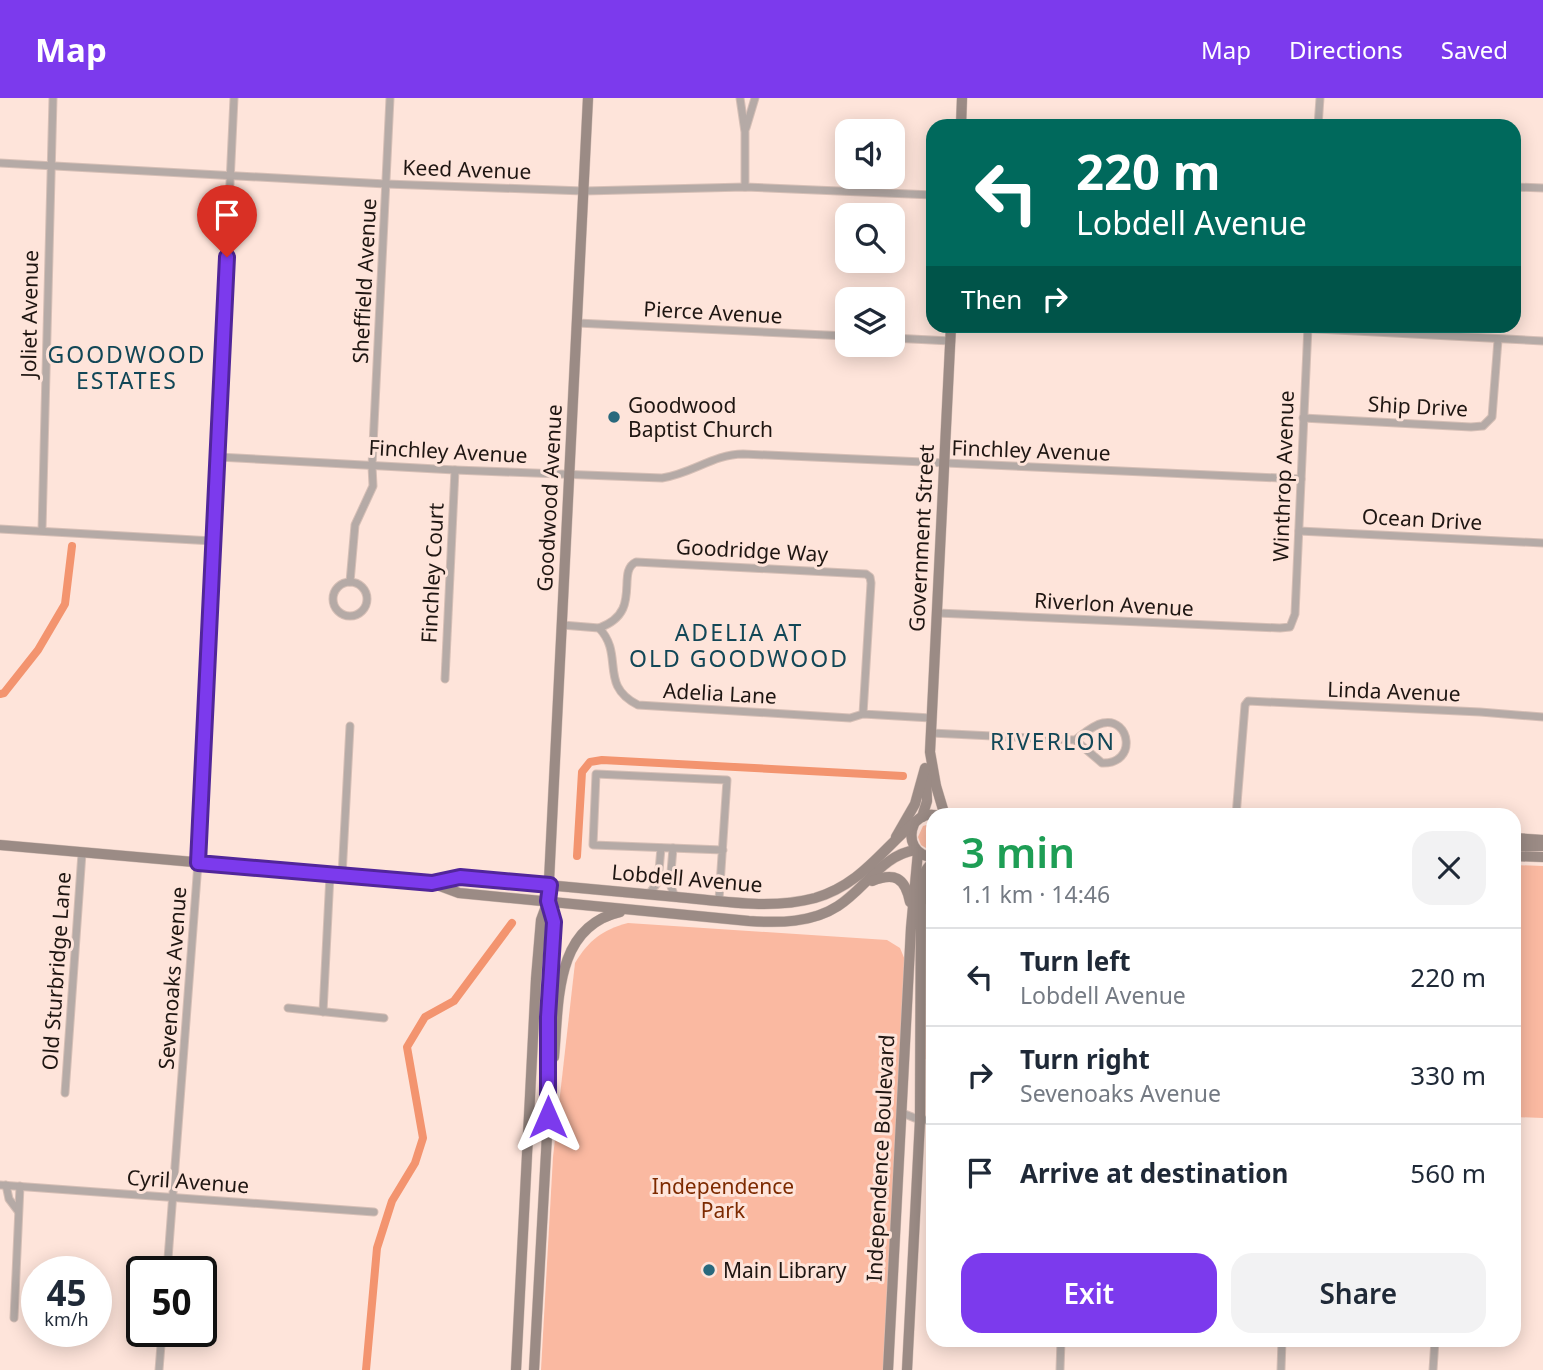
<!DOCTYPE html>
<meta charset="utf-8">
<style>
:root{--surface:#fff;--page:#f2f2f3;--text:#1f2937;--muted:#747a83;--line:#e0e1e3;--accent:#7c3aed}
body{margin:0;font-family:"Noto Sans",sans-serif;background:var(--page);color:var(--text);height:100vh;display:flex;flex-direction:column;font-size:26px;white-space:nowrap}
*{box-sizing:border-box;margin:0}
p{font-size:23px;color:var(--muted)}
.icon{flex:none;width:38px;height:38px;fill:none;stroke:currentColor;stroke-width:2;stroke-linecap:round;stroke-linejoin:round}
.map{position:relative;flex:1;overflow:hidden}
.drawer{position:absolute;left:926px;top:710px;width:595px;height:539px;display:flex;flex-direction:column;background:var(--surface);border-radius:21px;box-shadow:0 4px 18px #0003}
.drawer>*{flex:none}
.hud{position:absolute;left:926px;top:21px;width:595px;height:214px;border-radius:21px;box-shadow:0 4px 18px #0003;background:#00695c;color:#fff;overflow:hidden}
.fabs{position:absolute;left:835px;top:21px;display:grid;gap:14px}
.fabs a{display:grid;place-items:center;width:70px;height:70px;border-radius:14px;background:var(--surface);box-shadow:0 4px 18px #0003;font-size:35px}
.speed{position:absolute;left:21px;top:1158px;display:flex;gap:14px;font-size:35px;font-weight:700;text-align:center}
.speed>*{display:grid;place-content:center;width:91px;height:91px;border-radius:50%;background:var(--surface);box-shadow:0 4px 18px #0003;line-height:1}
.speed small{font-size:18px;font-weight:400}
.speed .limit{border:4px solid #111;border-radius:10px;background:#fff;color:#111}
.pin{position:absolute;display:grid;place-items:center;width:60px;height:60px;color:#fff;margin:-72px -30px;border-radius:50% 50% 50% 0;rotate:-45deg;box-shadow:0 0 7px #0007}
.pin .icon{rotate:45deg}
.me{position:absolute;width:77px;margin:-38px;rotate:0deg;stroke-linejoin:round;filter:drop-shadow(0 0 5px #0008)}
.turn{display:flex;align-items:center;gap:24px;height:147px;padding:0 35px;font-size:32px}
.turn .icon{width:91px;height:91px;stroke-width:2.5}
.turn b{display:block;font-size:49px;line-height:60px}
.then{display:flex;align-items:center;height:66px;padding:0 35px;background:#0003;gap:14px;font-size:26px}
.round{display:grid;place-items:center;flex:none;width:74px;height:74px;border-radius:21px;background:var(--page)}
.headline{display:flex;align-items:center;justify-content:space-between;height:119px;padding:0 35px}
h1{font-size:42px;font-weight:600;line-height:52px;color:#1e9e55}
.action{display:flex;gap:14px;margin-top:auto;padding:14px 35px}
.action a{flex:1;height:80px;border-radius:21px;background:var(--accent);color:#fff;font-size:28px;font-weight:600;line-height:80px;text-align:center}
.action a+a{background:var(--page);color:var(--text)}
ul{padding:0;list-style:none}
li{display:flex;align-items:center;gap:21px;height:98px;padding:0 35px;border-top:2px solid var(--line)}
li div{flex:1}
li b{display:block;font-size:26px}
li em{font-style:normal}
header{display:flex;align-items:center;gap:42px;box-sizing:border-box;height:98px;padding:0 35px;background:var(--accent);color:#fff}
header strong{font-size:33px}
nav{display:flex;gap:38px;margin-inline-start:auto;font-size:24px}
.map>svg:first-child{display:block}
.green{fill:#fab9a1}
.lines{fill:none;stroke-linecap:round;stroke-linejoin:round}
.canal{stroke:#f3946f;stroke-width:8}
.street-casing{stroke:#d6bfb6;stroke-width:9}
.secondary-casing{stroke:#d6bfb6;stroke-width:11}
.street{stroke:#b5aaa6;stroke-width:7}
.secondary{stroke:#9b8b85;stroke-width:10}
.route-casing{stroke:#51269a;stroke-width:18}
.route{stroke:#7c3aed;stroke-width:12}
.poi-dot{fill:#29697d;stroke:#fee4da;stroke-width:2.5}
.labels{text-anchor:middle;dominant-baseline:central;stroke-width:6;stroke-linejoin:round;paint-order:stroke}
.street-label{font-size:21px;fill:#1f1612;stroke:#fee4da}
.poi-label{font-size:21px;fill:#1f1612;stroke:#fee4da;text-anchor:start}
.park-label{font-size:21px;fill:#7d2a00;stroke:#fee4da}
.neighbourhood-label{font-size:23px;letter-spacing:2px;fill:#124757;stroke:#fee4da}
</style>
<header>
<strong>Map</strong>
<nav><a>Map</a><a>Directions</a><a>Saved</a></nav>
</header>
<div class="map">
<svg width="1543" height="1272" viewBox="0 0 1543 1272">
<rect width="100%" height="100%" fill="#fee4da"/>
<g class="green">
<path d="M933 725V752L931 753 921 747 918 739 923 728Z"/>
<path d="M1514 767 1543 768V1020L1514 1019Z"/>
<path d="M933 787V961H925L926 818 928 801Z"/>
<path d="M628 825 887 842 900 850 905 862 886 1272H541L553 1059 575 865C589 842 602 832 628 825Z"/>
</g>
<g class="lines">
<g class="canal">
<path d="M0 596 4 595 38 552 65 506 72 448"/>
<path d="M577 758 582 674 590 664 602 662 903 678"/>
<path d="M366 1272 377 1150 392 1103 415 1065 423 1040 407 949 425 919 454 903 512 825"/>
</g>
<defs>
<g id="street">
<path d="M740 0 745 34V89"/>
<path d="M1318 28 1320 0"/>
<path d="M746 30 755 0"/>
<path d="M0 65 386 86 584 93 745 89 933 97"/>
<path d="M1514 89 1543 90"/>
<path d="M577 225 847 238"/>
<path d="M1261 228 1543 243"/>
<path d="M892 240 951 243"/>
<path d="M1303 320 1471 329 1483 328 1492 319 1498 242"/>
<path d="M218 359 455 372 662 380C691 376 714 356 743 356L1301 381"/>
<path d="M0 431 213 443"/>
<path d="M42 432 53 0"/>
<path d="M1299 433 1543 445"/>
<path d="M350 484 355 427 373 388 372 368 390 0"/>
<circle cx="350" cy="501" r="17"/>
<path d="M937 515 1280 530 1290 529 1295 516 1308 228"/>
<path d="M562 527 599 530"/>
<path d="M445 581 455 372"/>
<path d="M863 616 871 485 870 479 866 476 636 464C615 474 644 514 599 530 625 557 598 587 638 607L850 620 863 616 931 620"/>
<path d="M931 635 1075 642C1083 636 1093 627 1103 625 1130 619 1138 666 1102 665L1075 642"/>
<path d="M1236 718 1245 607 1248 603 1480 614 1543 619"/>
<path d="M673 750 670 786 675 799"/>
<path d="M342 778 350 628"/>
<path d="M649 796 658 784 661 750"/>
<path d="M719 802 727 682 596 676 593 747 723 752"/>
<path d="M288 910 384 920"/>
<path d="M323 914 330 777"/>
<path d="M65 995 82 755"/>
<path d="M902 1015 920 1022H933"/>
<path d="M0 1087 374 1114"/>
<path d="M6 1087 9 1101 18 1113"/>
<path d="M167 1174 198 765 234 0"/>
<path d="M14 1220 20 1088"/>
<path d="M159 1272 162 1234"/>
<path d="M1060 1272 1061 1242"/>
<path d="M1281 1272 1282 1242"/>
<path d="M1433 1272 1435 1242"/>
</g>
<g id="secondary">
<path d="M961 28 962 0"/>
<path d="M945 718 936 688 930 654 951 228"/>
<path d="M1001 718H1056"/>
<path d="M922 719 927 703 926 674"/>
<path d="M914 726C907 742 915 758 933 759"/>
<path d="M896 739 915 706 925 670"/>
<path d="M1514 740 1543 742"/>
<path d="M0 747 432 785 459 795 749 823C779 825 812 825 838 808 865 791 883 756 916 752"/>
<path d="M1514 748H1543"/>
<path d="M1514 758 1543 759"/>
<path d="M872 783C894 774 905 779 910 804"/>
<path d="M432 785 460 779C532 786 605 792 677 799 722 803 770 812 815 800 863 786 883 749 920 720 926 716 933 716 940 718"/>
<path d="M925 801 933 779"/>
<path d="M554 959C559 905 554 829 620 814"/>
<path d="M516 1272 536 881 541 822 548 803"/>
<path d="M534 1272 548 1019V919L554 824 548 803 588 0"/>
<path d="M888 1272 911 830 918 754"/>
<path d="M907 1272 920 1022 921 789 926 772 933 763"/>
</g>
</defs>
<use href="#street" class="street-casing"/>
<use href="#secondary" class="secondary-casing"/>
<use href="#street" class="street"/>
<use href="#secondary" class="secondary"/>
</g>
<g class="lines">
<defs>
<path id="route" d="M227 159 198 765 432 785 460 779 550 787 548 803 554 824 548 919V1019"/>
</defs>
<use href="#route" class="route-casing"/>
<use href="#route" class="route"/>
</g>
<g class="poi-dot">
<circle cx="614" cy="319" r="7"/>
<circle cx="709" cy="1172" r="7"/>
</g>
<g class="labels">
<g class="street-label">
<text transform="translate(467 71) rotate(2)">Keed Avenue</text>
<text transform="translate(364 183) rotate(-87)">Sheffield Avenue</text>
<text transform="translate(713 214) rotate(3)">Pierce Avenue</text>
<text transform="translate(29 216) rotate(-89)">Joliet Avenue</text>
<text transform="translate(1418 308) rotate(3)">Ship Drive</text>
<text transform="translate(1031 352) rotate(2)">Finchley Avenue</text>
<text transform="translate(448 353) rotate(3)">Finchley Avenue</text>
<text transform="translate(1283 378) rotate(-88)">Winthrop Avenue</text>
<text transform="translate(549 400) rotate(-87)">Goodwood Avenue</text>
<text transform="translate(1422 421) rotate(3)">Ocean Drive</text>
<text transform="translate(921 440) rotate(-87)">Government Street</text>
<text transform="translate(752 452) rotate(3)">Goodridge Way</text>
<text transform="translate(432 475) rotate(-87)">Finchley Court</text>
<text transform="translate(1114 506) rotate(3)">Riverlon Avenue</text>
<text transform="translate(1394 593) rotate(2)">Linda Avenue</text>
<text transform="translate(720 595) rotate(3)">Adelia Lane</text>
<text transform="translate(687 780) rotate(5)">Lobdell Avenue</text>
<text transform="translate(56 873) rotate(-86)">Old Sturbridge Lane</text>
<text transform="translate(172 880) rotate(-86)">Sevenoaks Avenue</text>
<text transform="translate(880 1060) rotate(-87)">Independence Boulevard</text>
<text transform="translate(188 1083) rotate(4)">Cyril Avenue</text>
</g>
<g class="poi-label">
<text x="628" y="307">Goodwood<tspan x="628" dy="24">Baptist Church</tspan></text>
<text x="723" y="1172">Main Library</text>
</g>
<g class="park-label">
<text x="723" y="1088">Independence<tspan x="723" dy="24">Park</tspan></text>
</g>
<g class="neighbourhood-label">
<text x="127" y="256">GOODWOOD<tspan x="127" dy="26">ESTATES</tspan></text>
<text x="739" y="534">ADELIA AT<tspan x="739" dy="26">OLD GOODWOOD</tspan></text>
<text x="1053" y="643">RIVERLON</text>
</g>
</g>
</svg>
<div class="fabs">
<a><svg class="icon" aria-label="sound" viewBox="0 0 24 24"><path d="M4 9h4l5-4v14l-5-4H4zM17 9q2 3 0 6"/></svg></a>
<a><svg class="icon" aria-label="search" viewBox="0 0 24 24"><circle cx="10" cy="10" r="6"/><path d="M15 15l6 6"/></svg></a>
<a><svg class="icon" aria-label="layers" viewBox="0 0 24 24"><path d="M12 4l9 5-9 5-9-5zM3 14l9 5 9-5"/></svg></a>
</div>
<div class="speed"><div>45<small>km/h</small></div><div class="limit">50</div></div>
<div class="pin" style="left:227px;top:159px;background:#d93025"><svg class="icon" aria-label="arrive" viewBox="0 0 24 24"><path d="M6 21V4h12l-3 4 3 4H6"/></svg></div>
<svg class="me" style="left:548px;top:1019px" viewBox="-20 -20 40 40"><path d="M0-17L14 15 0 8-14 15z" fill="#7c3aed" stroke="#fff" stroke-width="4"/></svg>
<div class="hud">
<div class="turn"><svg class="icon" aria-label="left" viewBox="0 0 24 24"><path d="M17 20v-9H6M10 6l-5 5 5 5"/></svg><div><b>220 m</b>Lobdell Avenue</div></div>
<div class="then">Then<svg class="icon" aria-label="right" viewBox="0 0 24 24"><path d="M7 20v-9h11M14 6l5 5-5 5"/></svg></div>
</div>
<section class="drawer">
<div class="headline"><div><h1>3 min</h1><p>1.1 km · 14:46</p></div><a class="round"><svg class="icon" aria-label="close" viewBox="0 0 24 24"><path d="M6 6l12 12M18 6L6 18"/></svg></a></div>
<ul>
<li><svg class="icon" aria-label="left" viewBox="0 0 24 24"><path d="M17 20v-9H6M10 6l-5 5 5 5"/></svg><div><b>Turn left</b><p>Lobdell Avenue</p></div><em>220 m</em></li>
<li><svg class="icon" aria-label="right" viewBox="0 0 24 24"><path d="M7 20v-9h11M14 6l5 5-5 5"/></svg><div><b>Turn right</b><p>Sevenoaks Avenue</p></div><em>330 m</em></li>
<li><svg class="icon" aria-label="arrive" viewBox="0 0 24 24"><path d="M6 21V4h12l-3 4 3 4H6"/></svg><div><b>Arrive at destination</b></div><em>560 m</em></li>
</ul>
<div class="action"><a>Exit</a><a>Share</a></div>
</section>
</div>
